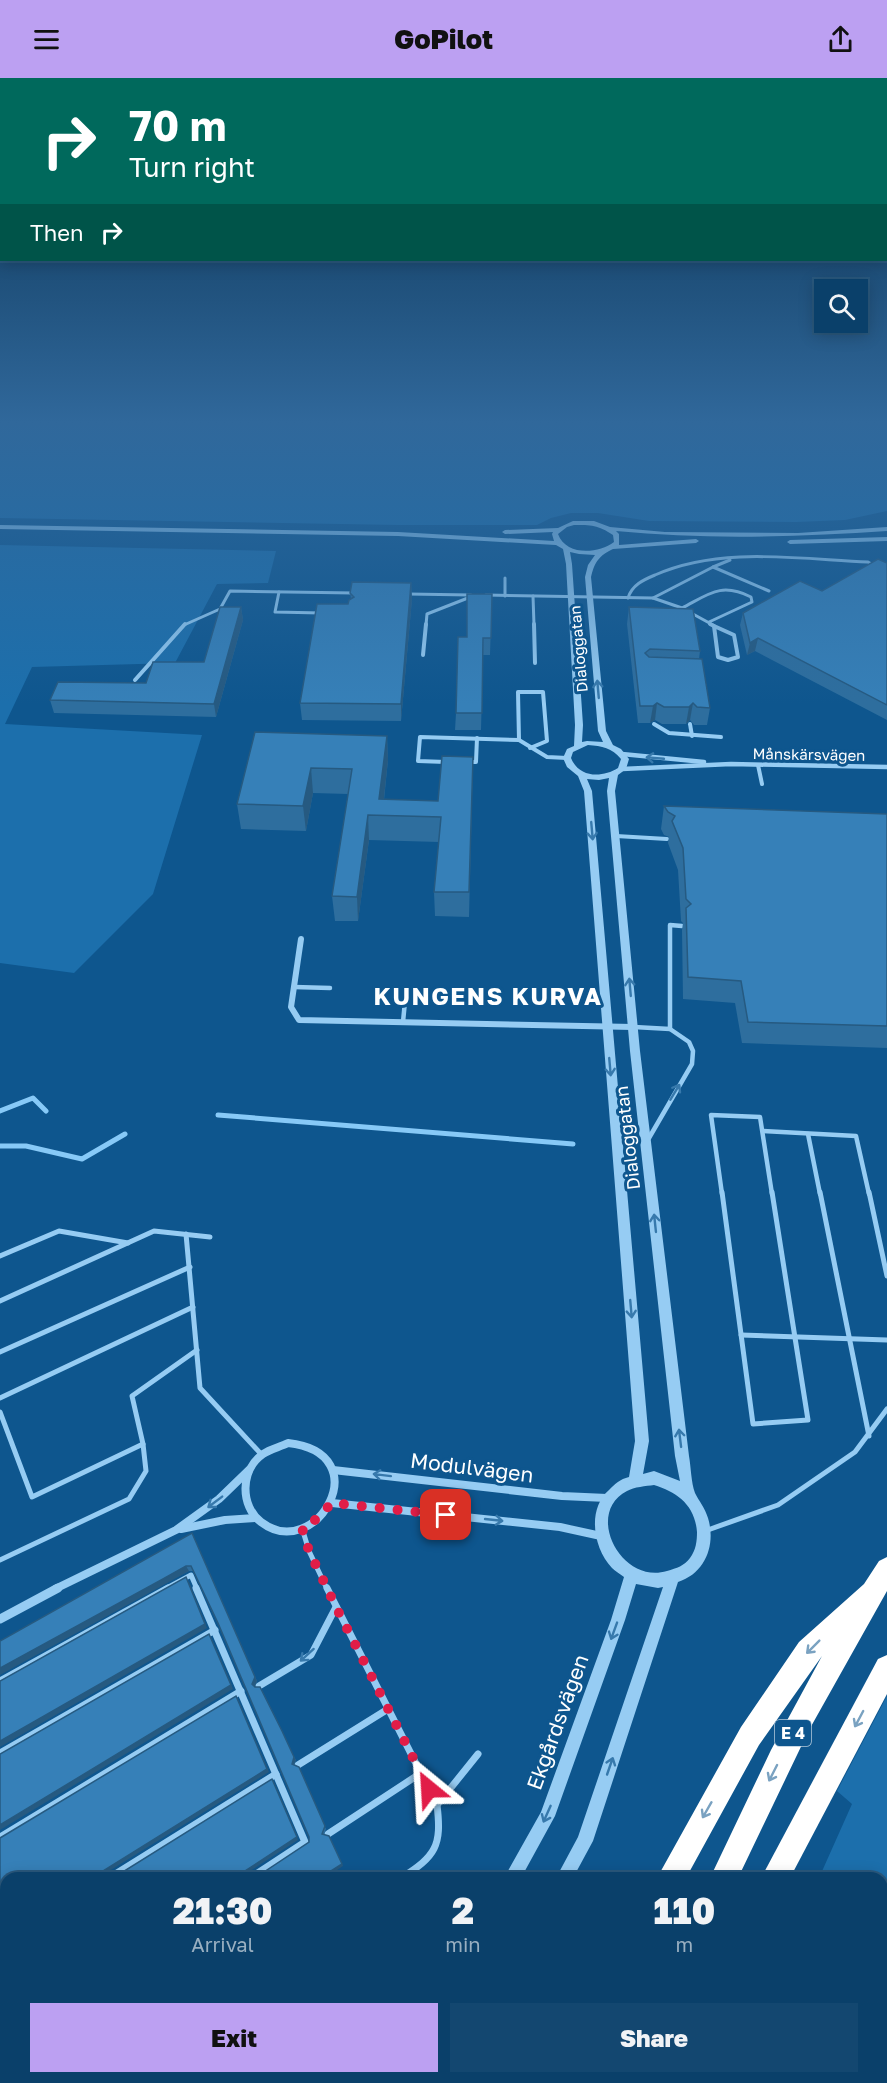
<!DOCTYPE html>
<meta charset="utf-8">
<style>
:root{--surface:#0a406a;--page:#134770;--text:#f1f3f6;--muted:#99afc1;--line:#2a597e;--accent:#bca0f2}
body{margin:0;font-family:"Golos Text",sans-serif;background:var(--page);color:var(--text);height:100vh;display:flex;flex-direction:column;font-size:22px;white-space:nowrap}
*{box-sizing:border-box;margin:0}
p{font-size:20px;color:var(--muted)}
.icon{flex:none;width:33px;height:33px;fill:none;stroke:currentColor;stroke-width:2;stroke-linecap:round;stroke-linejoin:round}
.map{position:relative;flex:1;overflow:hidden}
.sheet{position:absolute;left:0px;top:1794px;width:888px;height:212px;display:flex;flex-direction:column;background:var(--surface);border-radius:18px 18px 0 0;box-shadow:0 3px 15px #0003,0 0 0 2px var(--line)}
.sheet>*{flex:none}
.banner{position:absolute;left:0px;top:0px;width:888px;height:183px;box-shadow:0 3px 15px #0003,0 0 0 2px var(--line);background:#00695c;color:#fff;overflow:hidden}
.buttons{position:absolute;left:814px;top:201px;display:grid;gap:12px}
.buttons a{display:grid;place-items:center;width:54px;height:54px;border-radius:0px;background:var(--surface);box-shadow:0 3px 15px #0003,0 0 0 2px var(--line);font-size:30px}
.pin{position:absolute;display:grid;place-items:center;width:51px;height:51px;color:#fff;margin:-26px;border-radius:12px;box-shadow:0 3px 9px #0006}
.me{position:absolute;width:66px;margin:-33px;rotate:333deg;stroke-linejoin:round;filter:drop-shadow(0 0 4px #0008)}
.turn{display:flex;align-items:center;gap:21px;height:126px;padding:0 30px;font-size:27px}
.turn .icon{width:78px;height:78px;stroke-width:2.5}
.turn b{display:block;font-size:42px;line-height:51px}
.then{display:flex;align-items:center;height:57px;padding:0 30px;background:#0003;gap:12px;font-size:22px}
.eta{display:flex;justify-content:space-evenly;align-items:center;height:102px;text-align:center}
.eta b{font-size:36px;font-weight:800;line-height:42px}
.button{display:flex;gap:12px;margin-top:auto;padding:12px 30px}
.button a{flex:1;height:69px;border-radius:0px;background:var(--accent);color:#111;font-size:24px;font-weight:800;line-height:69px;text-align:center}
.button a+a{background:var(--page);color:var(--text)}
header{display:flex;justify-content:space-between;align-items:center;height:78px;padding:0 30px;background:var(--accent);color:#111;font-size:27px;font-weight:800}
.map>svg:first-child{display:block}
.green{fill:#1c6fac}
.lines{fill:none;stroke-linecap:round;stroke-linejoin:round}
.stream{stroke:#87c9f7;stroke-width:5}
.service-far4{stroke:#96ccf3;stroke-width:3}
.service-far3{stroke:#96ccf3;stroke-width:4}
.service-far2{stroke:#96ccf3;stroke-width:4.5}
.service-far1{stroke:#96ccf3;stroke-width:5}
.service{stroke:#96ccf3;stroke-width:7}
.minor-far3{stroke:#96ccf3;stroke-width:4.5}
.minor-far2{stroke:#96ccf3;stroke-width:6}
.minor-far1{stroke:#96ccf3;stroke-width:8}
.minor{stroke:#96ccf3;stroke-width:9}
.tertiary{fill:#96ccf3;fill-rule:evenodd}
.motorway{fill:#fff;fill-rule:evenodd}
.wall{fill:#2e6e9e}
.shaded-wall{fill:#265a81}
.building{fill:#3680b8;stroke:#265a81;stroke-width:1.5}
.oneway{stroke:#3779ac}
.oneway2{stroke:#7aa2c1}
.route{stroke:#e11d48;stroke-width:10;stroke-dasharray:0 18}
.labels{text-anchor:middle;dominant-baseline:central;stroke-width:6;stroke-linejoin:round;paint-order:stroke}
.far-street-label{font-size:15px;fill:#fff;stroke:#0e568e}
.shield{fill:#0e568e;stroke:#b7ccdd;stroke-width:1.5}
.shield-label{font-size:16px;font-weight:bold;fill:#fff}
.street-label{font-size:18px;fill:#fff;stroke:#0e568e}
.near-street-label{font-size:21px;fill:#fff;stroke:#0e568e}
.district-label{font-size:24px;font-weight:bold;letter-spacing:1.5px;fill:#fff;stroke:#0e568e}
</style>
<header><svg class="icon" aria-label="menu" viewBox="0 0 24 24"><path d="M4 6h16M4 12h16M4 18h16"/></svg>GoPilot<svg class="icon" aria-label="share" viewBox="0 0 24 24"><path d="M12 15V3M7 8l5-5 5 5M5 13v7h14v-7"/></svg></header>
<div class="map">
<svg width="887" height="2005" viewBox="0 0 887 2005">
<rect width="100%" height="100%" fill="#0e568e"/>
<g class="green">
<path d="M0 345H887V433L845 442 796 444 649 443 598 435H571L551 440 537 447H398L0 440Z"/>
<path d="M0 467 276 473 268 505 217 506 175 585 32 589 5 646 202 657 153 816 74 895 0 885Z"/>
<path d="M887 1618V2005H727L729 2000H882V1800H819L852 1726 837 1713Z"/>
</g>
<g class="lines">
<g class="stream">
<path d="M0 1033 33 1020 46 1033"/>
<path d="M218 1037 573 1066"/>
<path d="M0 1068H26L82 1081 125 1056"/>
</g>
<g class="service-far4">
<path d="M713 489 730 482"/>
<path d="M505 500V518"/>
<path d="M279 514 275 534 321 535"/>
<path d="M408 516 471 517"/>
<path d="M486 517 653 520 682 530 713 547"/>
<path d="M533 518 534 547"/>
<path d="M628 520C632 507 643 502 655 497 720 468 799 481 868 484L873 487"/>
<path d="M653 520 713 489 769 513"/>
<path d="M682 530C709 516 721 504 751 519L752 524 709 544"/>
<path d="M184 547 220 531 230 513 354 515"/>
<path d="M426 547 427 536 473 518"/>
</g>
<g class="service-far3">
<path d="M534 546 535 585"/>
<path d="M710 546 714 548"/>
<path d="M714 548 734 557 738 579 728 582 718 579Z"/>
<path d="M423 577 426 546"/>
<path d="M135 602 185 546"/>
<path d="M654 646 669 655 721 659"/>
<path d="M690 646 692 658"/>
<path d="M519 662 518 614H543L547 663 530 670"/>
<path d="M446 684 418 683 420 659 519 662 547 679 567 680"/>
<path d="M469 684H476L477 660"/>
<path d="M758 687 762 706"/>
<path d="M616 758 667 761"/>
</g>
<g class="service-far2">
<path d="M294 909 330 910"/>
<path d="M403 944 406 913"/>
<path d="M634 949 670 951V847L682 848"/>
<path d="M763 1053 856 1058 869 1116"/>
<path d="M808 1056 820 1116"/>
<path d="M649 1060 692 986 693 973 689 964 670 951"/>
<path d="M722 1116 711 1037 760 1039 772 1116"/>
</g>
<g class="service-far1">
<path d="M722 1114 753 1346 808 1342 772 1114"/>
<path d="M820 1114 869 1358"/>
<path d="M869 1114 887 1198"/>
<path d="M186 1156 200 1310 261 1376"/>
<path d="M0 1178 59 1153 128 1165"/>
<path d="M0 1223 154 1153 210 1159"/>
<path d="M741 1257 887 1262"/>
<path d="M0 1274 190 1189"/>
<path d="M0 1320 193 1229"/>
<path d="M0 1334 32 1419 143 1366"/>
<path d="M302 1450 309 1473 327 1511"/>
<path d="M705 1453 778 1427 855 1374 887 1331"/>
<path d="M0 1482 129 1421 146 1393 143 1366 132 1318 197 1272"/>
<path d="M165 1511 191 1497 197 1511"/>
</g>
<g class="service">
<path d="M196 1510 305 1764 250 1800"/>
<path d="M327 1510 437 1727C442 1768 436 1778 401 1800"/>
<path d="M0 1603 168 1510"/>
<path d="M259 1608 311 1577 336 1529"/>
<path d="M0 1675 215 1552"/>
<path d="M298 1687 388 1631"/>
<path d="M437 1727 478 1676"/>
<path d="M328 1756 421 1695"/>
<path d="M0 1759 241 1613"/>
<path d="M109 1800 276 1696"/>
<path d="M0 1868 6 1864"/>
<path d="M0 1965 6 1961"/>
<path d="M136 2000 138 2005"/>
<path d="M94 2005 102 2000"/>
<path d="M243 2005 250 2000"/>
</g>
<g class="minor-far3">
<path d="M622 676 704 684"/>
<path d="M622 691 731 686 887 689"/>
</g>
<path class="minor-far2" d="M301 861 291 929 299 942 633 949"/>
<g class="minor-far1">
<path d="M288 1365C380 1375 316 1486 261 1444 240 1428 240 1392 263 1376 270 1371 280 1369 288 1365Z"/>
<path d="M333 1392 562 1418 607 1420"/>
<path d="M332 1425 560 1449 601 1458"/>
<path d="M181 1451 225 1442 255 1440"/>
<path d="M55 1511 176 1452 219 1421 249 1392"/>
</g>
<path class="minor" d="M0 1541 58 1510"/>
<g class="tertiary">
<path d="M573 443H594L610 449 665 454 798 455 887 449V453C797 459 707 462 616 453L619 456V467L696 461 699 463 696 465 613 471C599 478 595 483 591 499L606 653 613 667 621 671 629 681 626 691 618 697 615 713 640 973 689 1378C691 1389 691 1404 695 1415 699 1423 705 1430 708 1440 716 1466 706 1495 678 1504L593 1763 573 1800H556L578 1759 663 1509 658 1510 636 1506 625 1542 555 1738 521 1800H504L541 1734 611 1542 624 1499C620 1496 615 1493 612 1490 593 1470 587 1431 609 1412 615 1406 620 1401 629 1399L635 1363 584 713 578 698 567 689 563 680 567 671 574 668 575 647 566 486 563 471 556 467 398 458 0 451V447L398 454 554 463 552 456 553 454 505 456 502 454 505 452 558 450ZM574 447C591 447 598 447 613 457L614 464C598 476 566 478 558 456L567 449ZM570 474 579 476 595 477 588 487 585 499 598 653 603 664 587 663 582 664 583 647 572 486ZM588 667C602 668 612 670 621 681L618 690C602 700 579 700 571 680L573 674ZM609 700 607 713 630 973 675 1378 680 1403 654 1393 643 1396 649 1363 592 713 587 701 599 702ZM654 1407C677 1414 695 1427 697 1454 697 1463 696 1472 690 1480 684 1488 677 1490 667 1493 621 1507 584 1435 627 1413 634 1409 646 1408 654 1407Z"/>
<path d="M887 459V463L790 466 787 464 790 462Z"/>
<path d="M386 2000H406L404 2005H384Z"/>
<path d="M444 2000H463L461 2005H442Z"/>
</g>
<g class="motorway">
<path d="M887 1479V1513L809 1652 738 1800H710L771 1672 822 1578 759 1667 686 1800H657L741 1649 799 1564 864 1506 879 1483Z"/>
<path d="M887 1577V1616L790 1800H761L878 1581Z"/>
<path d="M557 2000H588L586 2005H555Z"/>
<path d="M624 2000H654L652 2005H622Z"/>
<path d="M665 2000H696L694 2005H663Z"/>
</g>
</g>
<g class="wall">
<path d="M887 485V642L755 573 747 577 740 547 743 535 822 513Z"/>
<path d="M411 505 412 521 401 643 302 642 300 625 348 526 351 521 350 515Z"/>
<path d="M492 516 490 577H483L481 652H455L456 635 467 559Z"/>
<path d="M241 529 243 542 216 639 54 635 50 622 146 605 204 584Z"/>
<path d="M629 529 700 573 699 581 710 630 707 647H694L690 642 686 646H662L655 642 650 645H638L627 546Z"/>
<path d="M255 654 387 658 388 682 384 722 438 723 473 679 469 839 435 838 434 814 439 764 369 762 358 843H335L332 818 348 716 313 715 306 753 241 751 237 726Z"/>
<path d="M664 728 887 736V970L742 965 735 925 683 921 682 852 683 845 681 843 678 792 668 765 669 759 664 757 661 751Z"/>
<path d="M192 1455 257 1603 255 1609 296 1682 294 1687 326 1751 324 1757 343 1788 309 1764V1759L218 1546 193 1493H189L165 1505Z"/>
</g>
<g class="shaded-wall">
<path d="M411 505 412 521 401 643V626Z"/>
<path d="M241 529 243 542 216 639 214 626Z"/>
<path d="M758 560 755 573 747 577 750 565Z"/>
<path d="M657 625 655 642 650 645 653 628Z"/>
<path d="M693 625 690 642 686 646 689 629Z"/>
<path d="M387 658 388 682 382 738 379 721Z"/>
<path d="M311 690 313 715 306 753 303 728Z"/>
<path d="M368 737 369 762 358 843 357 819Z"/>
<path d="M186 1488 189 1493 0 1597V1590Z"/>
<path d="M189 1504 207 1550 0 1669V1663Z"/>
<path d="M209 1556 233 1611 0 1752V1747Z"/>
<path d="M255 1599 257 1603 254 1610 252 1606Z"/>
<path d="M236 1618 269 1694 106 1795 105 1800H101L103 1793Z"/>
<path d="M294 1679 296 1682 293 1689 292 1686Z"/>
<path d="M272 1701 298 1762 247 1795 246 1800H243Z"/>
<path d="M342 1786 343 1788 325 1800H320Z"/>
<path d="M90 2000H94L89 2005H85Z"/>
<path d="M127 2000H131L132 2005H129Z"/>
</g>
<g class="building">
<path d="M878 481 887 485V627L758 560 750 565 743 535 800 503 822 513Z"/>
<path d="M352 504 411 505 401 626 300 625 317 526H348L349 522 354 519 350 515Z"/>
<path d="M467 516H492L491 560H483L482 635H456L458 559H467Z"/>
<path d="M220 529H241L214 626 50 622 58 604 146 605 153 584H204Z"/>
<path d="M629 529 693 531 700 573 650 571 645 575 649 579 702 581 710 630 697 629 693 625 689 629H664L657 625 653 628H640Z"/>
<path d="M255 654 387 658 379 721 438 723 442 678 473 679 469 814H434L441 739 368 737 357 819 332 818 352 691 311 690 303 728 237 726Z"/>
<path d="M664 728 887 736V948L748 944 741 903 688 899 686 830 691 826 686 821 683 770 672 743 675 738 668 734Z"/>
<path d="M192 1455 255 1599 252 1606 255 1609H260L282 1653 294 1679 292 1686 299 1689 325 1748 322 1756 329 1758 342 1786 320 1800H255L309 1764V1759L218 1545 191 1488H186L163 1501 0 1590V1563Z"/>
<path d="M186 1499 205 1546 0 1663V1603Z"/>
<path d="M209 1556 231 1607 0 1747V1676Z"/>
<path d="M236 1618 267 1691 103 1793 101 1800H6V1861L0 1857V1760Z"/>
<path d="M272 1701 297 1759 245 1793 243 1800H113Z"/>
<path d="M6 1864V1959L0 1955V1870L5 1867Z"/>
<path d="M6 1962V2000H90L85 2005H0V1968L5 1965Z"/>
<path d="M103 2000H127L129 2005H100L103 2003Z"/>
<path d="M137 2000H240L235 2005H140Z"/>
<path d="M253 2000H271L272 2005H250L253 2003Z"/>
</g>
<defs><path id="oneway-shaft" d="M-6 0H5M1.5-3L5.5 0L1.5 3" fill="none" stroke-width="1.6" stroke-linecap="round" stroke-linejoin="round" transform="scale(1.5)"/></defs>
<g class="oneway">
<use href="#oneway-shaft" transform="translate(598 611) rotate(-95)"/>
<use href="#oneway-shaft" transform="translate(655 680) rotate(-175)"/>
<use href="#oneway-shaft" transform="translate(592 753) rotate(85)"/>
<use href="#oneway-shaft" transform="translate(630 909) rotate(-95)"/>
<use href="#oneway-shaft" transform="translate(610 989) rotate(85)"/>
<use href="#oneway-shaft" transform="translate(675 1014) rotate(-59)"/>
<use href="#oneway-shaft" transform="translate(655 1145) rotate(-96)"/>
<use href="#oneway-shaft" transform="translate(631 1231) rotate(85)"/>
<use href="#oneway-shaft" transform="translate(680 1360) rotate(-97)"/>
<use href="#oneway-shaft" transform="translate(382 1397) rotate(-173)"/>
<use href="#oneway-shaft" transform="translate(215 1424) rotate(143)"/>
<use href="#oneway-shaft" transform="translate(494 1442) rotate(6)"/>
<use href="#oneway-shaft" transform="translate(614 1553) rotate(110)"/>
<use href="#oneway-shaft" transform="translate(307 1577) rotate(138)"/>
<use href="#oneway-shaft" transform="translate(610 1688) rotate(-71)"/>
<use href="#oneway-shaft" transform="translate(547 1736) rotate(114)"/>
</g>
<g class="oneway2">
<use href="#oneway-shaft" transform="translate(813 1569) rotate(135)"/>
<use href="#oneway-shaft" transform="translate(859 1641) rotate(118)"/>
<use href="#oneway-shaft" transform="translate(773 1695) rotate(117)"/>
<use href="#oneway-shaft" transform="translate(707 1732) rotate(120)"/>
</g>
<linearGradient id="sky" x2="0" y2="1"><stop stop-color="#082f4e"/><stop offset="0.55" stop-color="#30689b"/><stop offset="1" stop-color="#30689b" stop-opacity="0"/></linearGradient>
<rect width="887" height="626" fill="url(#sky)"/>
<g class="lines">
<path class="route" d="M429 1711 336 1529 309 1473 302 1450 312 1445 332 1425 446 1437"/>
</g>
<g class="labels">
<g class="far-street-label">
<text transform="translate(578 571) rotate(-95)">Dialoggatan</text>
<text transform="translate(809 676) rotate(1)">Månskärsvägen</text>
</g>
<rect class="shield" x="775" y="1642" width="36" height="26" rx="4.5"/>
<g class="shield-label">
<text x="793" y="1655">E 4</text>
</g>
<g class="street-label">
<text transform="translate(627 1060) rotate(-97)">Dialoggatan</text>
</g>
<g class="near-street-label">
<text transform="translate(472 1389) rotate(7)">Modulvägen</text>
<text transform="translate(557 1644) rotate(-70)">Ekgårdsvägen</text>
</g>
<g class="district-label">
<text x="488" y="917">KUNGENS KURVA</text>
</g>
</g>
</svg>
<div class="buttons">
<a><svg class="icon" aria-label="search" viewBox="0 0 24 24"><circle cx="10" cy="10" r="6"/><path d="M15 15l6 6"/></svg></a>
</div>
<div class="pin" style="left:446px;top:1437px;background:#d93025"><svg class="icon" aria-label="arrive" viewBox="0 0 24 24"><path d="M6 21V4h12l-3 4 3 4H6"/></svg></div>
<svg class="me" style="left:429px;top:1711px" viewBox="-20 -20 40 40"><path d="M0-17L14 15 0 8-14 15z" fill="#e11d48" stroke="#fff" stroke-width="4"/></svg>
<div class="banner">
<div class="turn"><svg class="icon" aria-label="right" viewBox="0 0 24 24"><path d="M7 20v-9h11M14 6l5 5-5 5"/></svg><div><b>70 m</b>Turn right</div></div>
<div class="then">Then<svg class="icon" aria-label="right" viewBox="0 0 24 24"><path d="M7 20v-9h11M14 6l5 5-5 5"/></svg></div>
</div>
<section class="sheet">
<div class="eta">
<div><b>21:30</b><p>Arrival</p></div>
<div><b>2</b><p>min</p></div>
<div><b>110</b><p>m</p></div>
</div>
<div class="button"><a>Exit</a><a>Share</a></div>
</section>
</div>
